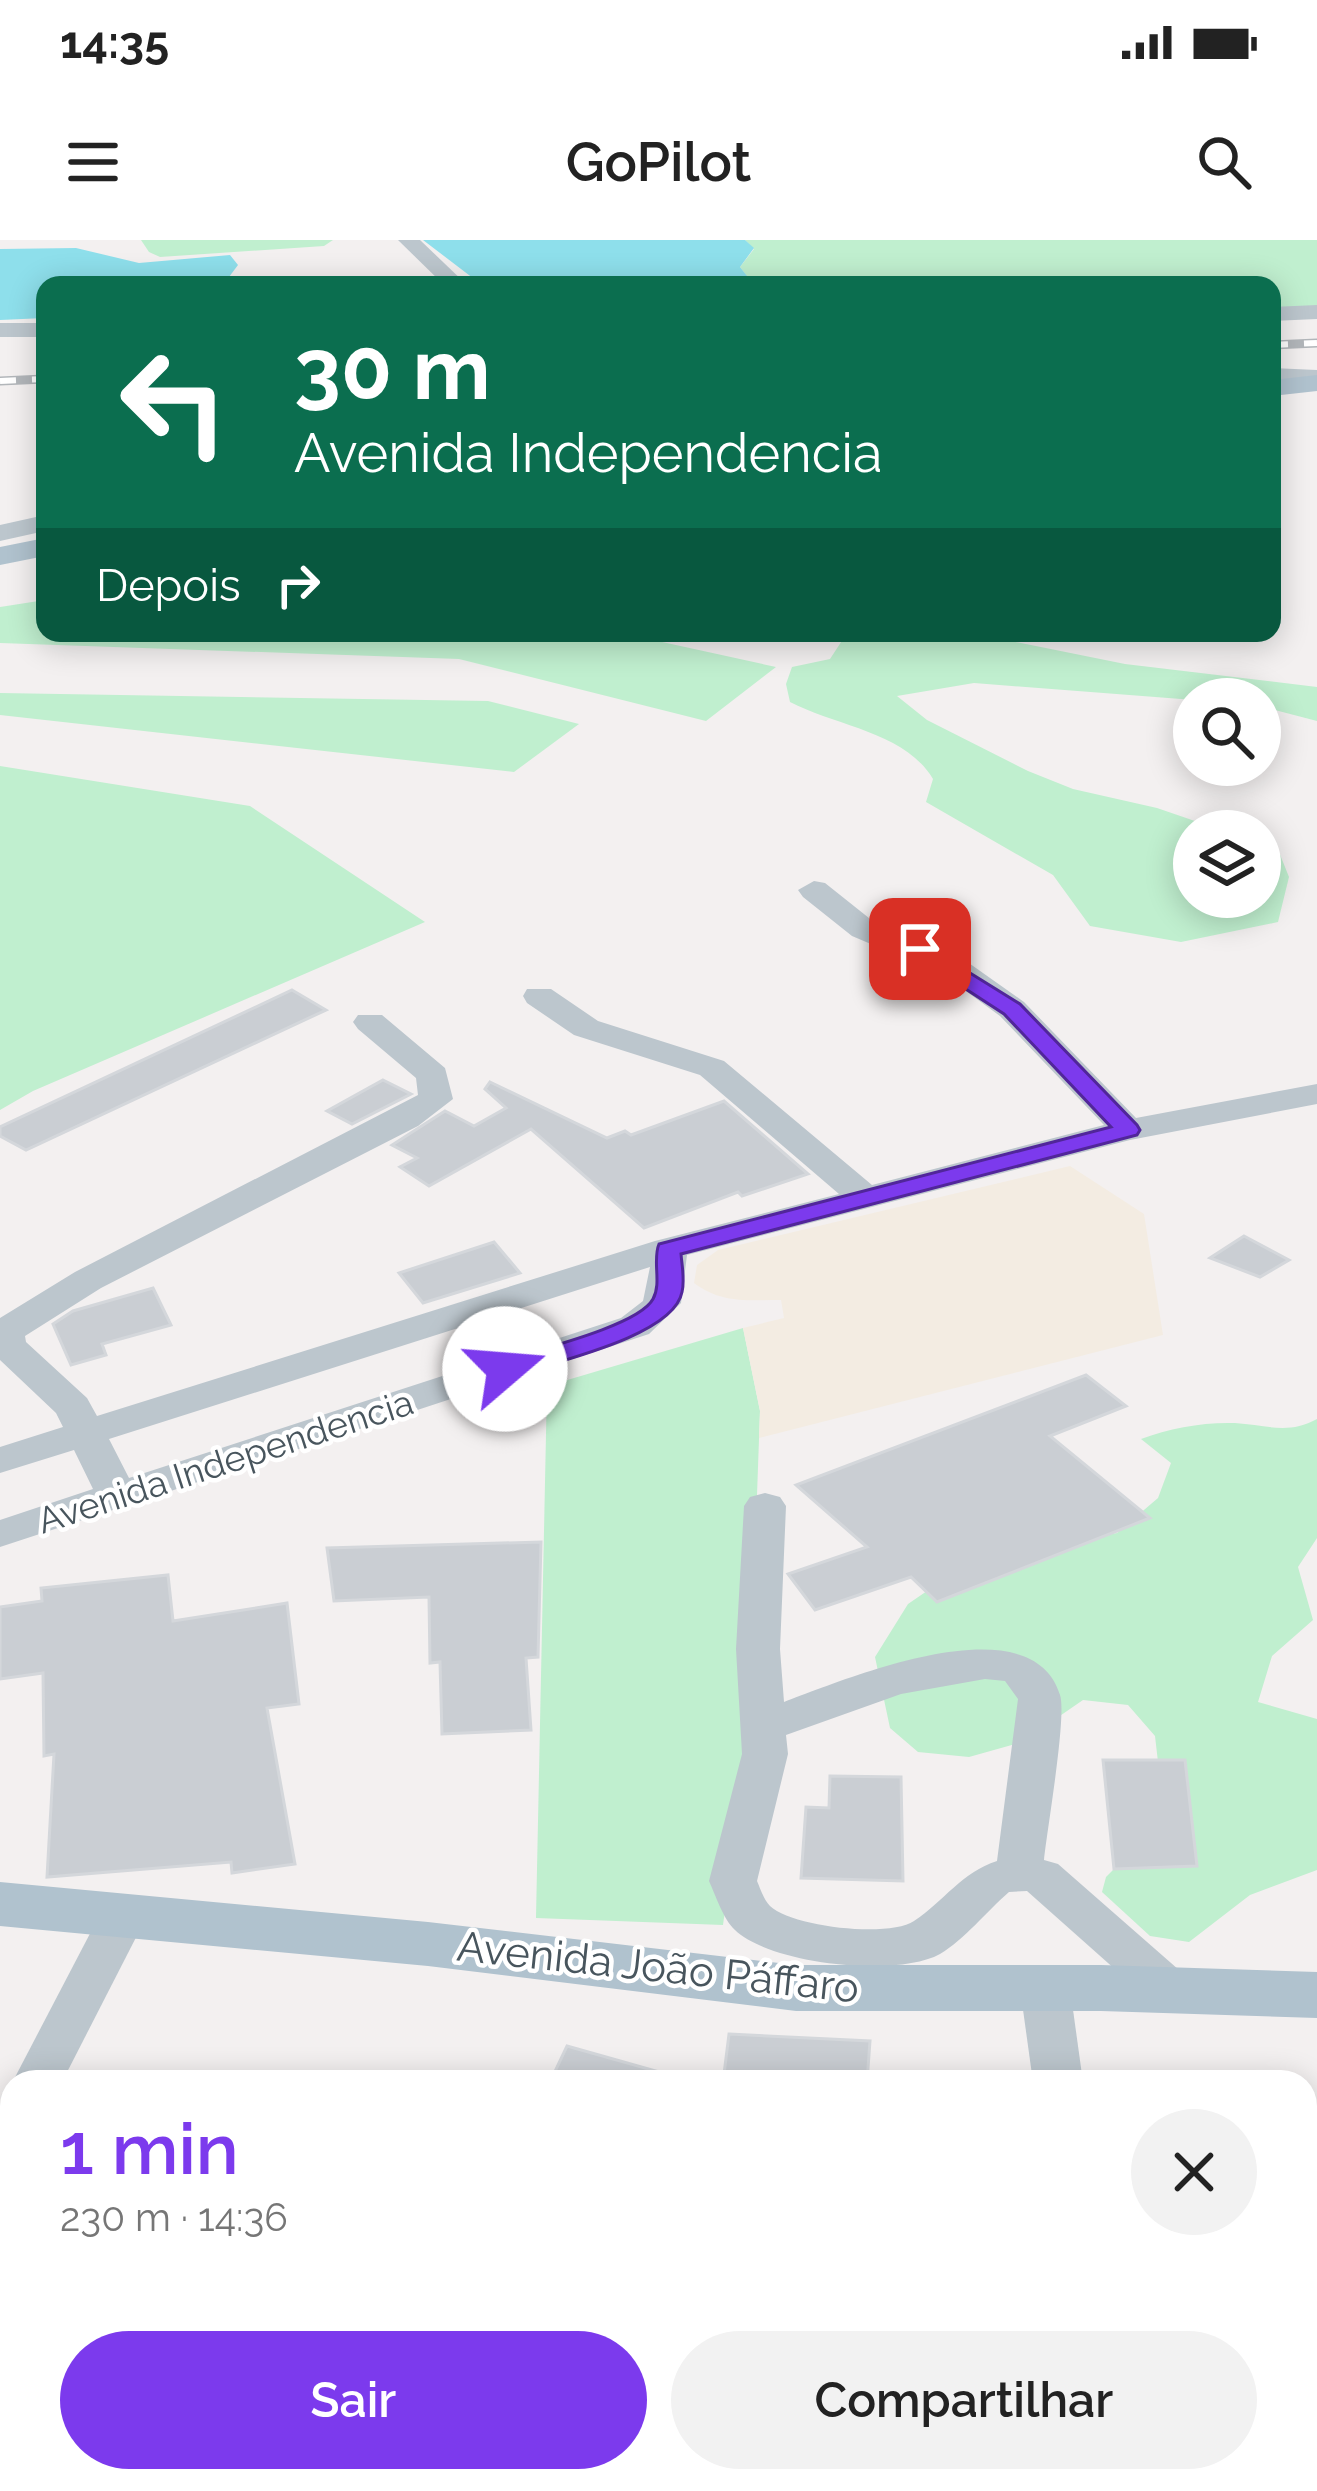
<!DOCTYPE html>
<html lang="pt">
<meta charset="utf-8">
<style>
:root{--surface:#fff;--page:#f2f2f2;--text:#222;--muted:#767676;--accent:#7c3aed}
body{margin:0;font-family:Raleway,sans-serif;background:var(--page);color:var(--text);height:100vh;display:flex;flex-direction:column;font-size:45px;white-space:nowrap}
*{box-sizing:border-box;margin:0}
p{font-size:39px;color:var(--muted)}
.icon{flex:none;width:66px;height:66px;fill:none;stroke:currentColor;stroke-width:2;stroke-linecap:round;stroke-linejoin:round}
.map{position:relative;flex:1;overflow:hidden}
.side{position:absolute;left:0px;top:1830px;width:1317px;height:423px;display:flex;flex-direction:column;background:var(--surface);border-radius:36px 36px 0 0;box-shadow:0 6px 30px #0003}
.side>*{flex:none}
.hud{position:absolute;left:36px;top:36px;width:1245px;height:366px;border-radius:24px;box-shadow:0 6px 30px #0003;background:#0b6e4f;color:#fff;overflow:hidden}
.buttons{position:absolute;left:1173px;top:438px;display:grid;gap:24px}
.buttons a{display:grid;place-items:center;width:108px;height:108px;border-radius:50%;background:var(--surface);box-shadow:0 6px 30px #0003;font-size:60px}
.pin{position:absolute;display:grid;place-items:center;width:102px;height:102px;color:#fff;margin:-51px;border-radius:24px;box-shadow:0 6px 18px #0006}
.me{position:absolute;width:132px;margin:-66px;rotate:72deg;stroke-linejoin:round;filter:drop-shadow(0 0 9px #0008)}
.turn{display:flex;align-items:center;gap:42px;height:252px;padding:0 60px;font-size:54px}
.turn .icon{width:156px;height:156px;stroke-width:2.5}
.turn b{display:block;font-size:84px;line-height:102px}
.then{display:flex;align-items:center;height:114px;padding:0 60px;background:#0003;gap:24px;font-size:45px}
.round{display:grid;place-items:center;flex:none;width:126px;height:126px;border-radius:63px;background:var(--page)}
.overview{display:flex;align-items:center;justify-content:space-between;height:204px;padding:0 60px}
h1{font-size:72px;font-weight:600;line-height:90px;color:var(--accent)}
.cta{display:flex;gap:24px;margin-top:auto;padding:24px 60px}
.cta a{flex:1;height:138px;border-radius:72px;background:var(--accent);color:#fff;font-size:48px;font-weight:600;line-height:138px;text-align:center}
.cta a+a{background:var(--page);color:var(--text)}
.status{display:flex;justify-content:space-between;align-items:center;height:84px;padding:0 60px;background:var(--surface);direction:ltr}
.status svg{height:33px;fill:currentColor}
header{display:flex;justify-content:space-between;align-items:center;height:156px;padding:0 60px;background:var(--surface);font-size:54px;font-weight:600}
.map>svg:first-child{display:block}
.green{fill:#c0efcf}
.sand{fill:#f3ece2}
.water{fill:#8edfeb}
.building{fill:#caced3;stroke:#d4d7db;stroke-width:3}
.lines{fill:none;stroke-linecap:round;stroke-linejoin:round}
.minor{fill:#bcc6cd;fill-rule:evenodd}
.major{fill:#b0c2ce;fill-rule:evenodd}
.rail-casing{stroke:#b2b6ba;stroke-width:9}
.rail{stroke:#fff;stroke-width:6;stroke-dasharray:16;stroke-linecap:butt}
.route{fill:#7c3aed;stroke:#51269a;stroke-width:3}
.labels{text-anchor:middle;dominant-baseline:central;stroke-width:9;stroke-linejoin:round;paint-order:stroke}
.street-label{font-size:36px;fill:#48555d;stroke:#fff}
.near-street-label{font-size:42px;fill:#48555d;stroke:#fff}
</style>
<div class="status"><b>14:35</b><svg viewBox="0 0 49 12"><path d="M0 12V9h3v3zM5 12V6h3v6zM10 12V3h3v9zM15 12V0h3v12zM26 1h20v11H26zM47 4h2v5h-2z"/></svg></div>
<header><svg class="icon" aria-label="menu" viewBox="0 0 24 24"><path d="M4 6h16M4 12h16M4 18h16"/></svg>GoPilot<svg class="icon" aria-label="search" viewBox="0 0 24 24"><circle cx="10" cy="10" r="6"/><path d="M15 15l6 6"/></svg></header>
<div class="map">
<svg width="1317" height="2251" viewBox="0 0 1317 2251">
<rect width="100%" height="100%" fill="#f3f0f0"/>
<g class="green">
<path d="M141 0H333L324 6 160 17 149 12Z"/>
<path d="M745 0H1317V68L1272 69V45H696L746 35 740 27 754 9Z"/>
<path d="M45 360V393H621L776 427 706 481 459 419 0 403V367Z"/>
<path d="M847 393H971L1125 424 1317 447V481L1260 466V459L1194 460 974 443 897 456 927 480 1028 531 1073 549 1157 568 1224 591H1194V657H1260V605L1279 612 1289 637 1278 682 1181 702 1090 686 1053 635 926 562 933 539C905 492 836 486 790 462L786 444 792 427 830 419Z"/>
<path d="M0 453 488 461 579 484 514 532 0 475Z"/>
<path d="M0 526 250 566 425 682 33 851 0 870Z"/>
<path d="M743 1088 760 1171 748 1507 723 1685 536 1678 547 1146Z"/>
<path d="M1317 1179V1298L1298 1327 1313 1380 1272 1416 1258 1462 1317 1479V1630L1250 1655 1189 1702 1150 1696 1102 1652 1106 1637 1145 1598 1161 1548 1155 1496 1128 1465 1083 1460 1022 1502 969 1517 918 1512 890 1488 875 1417 908 1364 943 1340 1008 1314 1117 1293 1158 1258 1171 1223 1141 1199C1170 1188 1203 1182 1235 1183 1267 1185 1288 1195 1317 1179Z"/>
<path d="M12 2187V2241H273L267 2251H0V2192Z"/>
</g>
<path class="sand" d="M1070 926 1144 974 1163 1095 759 1198 760 1171 743 1088 784 1078 781 1060C748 1060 722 1064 694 1043L697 1025 718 1010Z"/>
<g class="water">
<path d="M423 0H745L754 8 740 27 747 36 696 45H482Z"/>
<path d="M76 8 139 23 230 15 238 25 223 45H45V78L0 80V9Z"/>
</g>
<g class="building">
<path d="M292 750 326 770 26 910 0 896V887Z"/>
<path d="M383 840 411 854 352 884 327 871Z"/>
<path d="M490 842 607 898 625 891 631 895 724 861 808 934 742 956 738 952 644 988 531 889 429 946 400 927 417 918 392 905 445 871 474 886 506 868 485 849Z"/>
<path d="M1244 996 1289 1020 1260 1037 1210 1018Z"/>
<path d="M494 1002 520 1033 423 1063 399 1033Z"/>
<path d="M153 1048 171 1085 102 1104 106 1115 71 1125 53 1084 73 1071Z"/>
<path d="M1086 1135 1126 1166 1050 1196 1150 1278 937 1362 911 1337 815 1370 788 1334 867 1307 796 1245Z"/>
<path d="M541 1302 538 1417 526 1418 531 1490 442 1494 440 1422 430 1423 429 1357 334 1361 327 1308Z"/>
<path d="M168 1335 173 1381 287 1363 299 1464 267 1468 295 1624 232 1633 231 1622 47 1637 54 1514 44 1516 43 1433 0 1439V1367L42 1361 41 1348Z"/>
<path d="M1103 1520H1185L1197 1626 1114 1629Z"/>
<path d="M830 1536 901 1537 903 1641 801 1638 806 1567 829 1568Z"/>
<path d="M729 1794 870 1801 867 1842H723Z"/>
<path d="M567 1806 663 1833 661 1842H550Z"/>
</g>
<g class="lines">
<g class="minor">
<path d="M398 0H420L467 45H444Z"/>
<path d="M1317 65V79L1272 81V67Z"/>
<rect x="0" y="83" width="45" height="14"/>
<path d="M1272 128 1317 130V144L1272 142Z"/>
<path d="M45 275V291L0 301V285Z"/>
<path d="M814 641 825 643 874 682 966 721 1024 762 1136 878 1317 844V864L1130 900 687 1015 681 1063 649 1094 0 1307V1280L93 1249 74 1210 0 1233V1207L63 1187 56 1173 0 1120V1078L75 1032 418 855 416 838 358 789 353 782 358 775H382L445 828 453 859 418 886 101 1048 25 1096 26 1102 87 1158 97 1176 655 1001 839 954 700 835 574 795 527 763 523 756 527 749H551L598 781 724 821 872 945 1104 885 1000 776 944 735 852 696 803 657 798 650ZM650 1027 643 1061 621 1078 129 1238 109 1199Z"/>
<path d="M765 1253 780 1257 786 1266 780 1409 784 1462C844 1440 1031 1360 1060 1455 1067 1475 1047 1590 1044 1620L1058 1624 1187 1737 1195 1750 1187 1763 1170 1769 1153 1763 1027 1651 1009 1652C987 1671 964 1700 940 1714 897 1738 770 1724 735 1690 723 1679 716 1656 709 1641L742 1514 736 1409 744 1266 750 1257ZM985 1439 1005 1441 1018 1459 997 1621C962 1632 944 1661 914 1681 889 1698 792 1687 770 1666 764 1660 760 1648 757 1641L788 1514 786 1495 901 1454Z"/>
<path d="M124 1656 141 1661 148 1674 62 1842 12 1843 107 1661Z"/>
<path d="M1045 1729 1062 1735 1070 1748 1083 1842H1033L1020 1748 1028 1735Z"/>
<path d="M12 1869V1929L0 1933V1872Z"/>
<path d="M1305 2231 1317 2251H1215L1210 2241H1305Z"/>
</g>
<g class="major">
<path d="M1317 135V151L1272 156V140Z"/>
<path d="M45 298V316L0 325V307Z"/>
<path d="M0 1642 428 1682 796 1725H1101L1317 1732V1778L1101 1771H796L428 1726 0 1686Z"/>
</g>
<defs>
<g id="rail">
<path d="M1272 105 1317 103"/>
<path d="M0 141 45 139"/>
</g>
</defs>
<use href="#rail" class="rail-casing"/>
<use href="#rail" class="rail"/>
</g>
<path class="route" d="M920 702 1020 764 1137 885 1140 890 1137 895 681 1014C682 1026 685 1041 682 1052 674 1096 554 1122 515 1135H496L492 1129 496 1123C528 1112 638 1087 653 1059 662 1043 652 1020 659 1004L1111 887 1004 774 912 714V704Z"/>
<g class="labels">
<g class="street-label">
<text transform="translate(225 1221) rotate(-18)">Avenida Independencia</text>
</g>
<g class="near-street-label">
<text transform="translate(658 1727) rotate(6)">Avenida João Páffaro</text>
</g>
</g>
</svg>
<div class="buttons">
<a><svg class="icon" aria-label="search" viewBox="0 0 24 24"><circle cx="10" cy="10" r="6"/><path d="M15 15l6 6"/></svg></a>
<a><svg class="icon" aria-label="layers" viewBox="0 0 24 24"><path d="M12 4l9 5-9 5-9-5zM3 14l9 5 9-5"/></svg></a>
</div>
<div class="pin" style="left:920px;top:709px;background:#d93025"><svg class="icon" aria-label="arrive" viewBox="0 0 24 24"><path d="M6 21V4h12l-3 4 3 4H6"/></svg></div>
<svg class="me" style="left:505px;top:1129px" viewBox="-20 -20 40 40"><circle r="19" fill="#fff"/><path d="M0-13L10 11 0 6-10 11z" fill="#7c3aed"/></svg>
<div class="hud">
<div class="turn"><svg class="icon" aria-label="left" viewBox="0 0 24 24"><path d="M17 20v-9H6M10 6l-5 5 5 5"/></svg><div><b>30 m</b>Avenida Independencia</div></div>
<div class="then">Depois<svg class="icon" aria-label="right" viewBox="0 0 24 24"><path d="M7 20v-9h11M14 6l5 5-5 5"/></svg></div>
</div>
<section class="side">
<div class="overview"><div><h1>1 min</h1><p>230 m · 14:36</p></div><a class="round"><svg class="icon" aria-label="close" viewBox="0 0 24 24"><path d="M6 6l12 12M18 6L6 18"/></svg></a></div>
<div class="cta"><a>Sair</a><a>Compartilhar</a></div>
</section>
</div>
